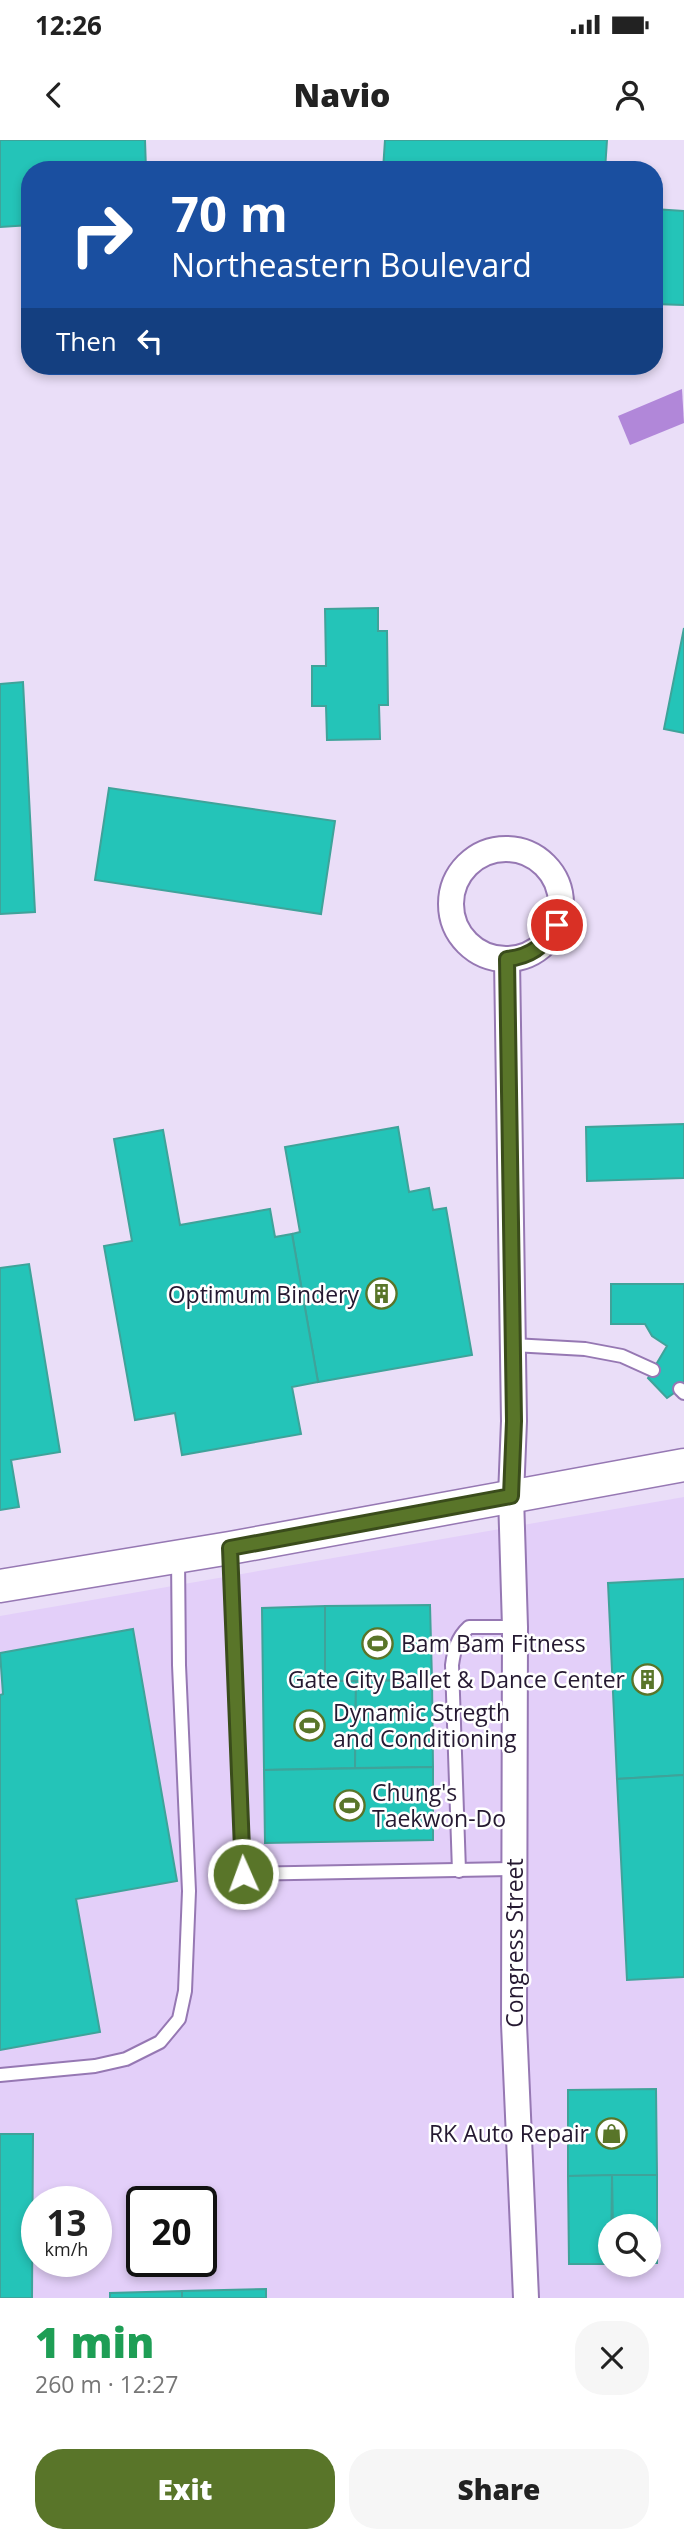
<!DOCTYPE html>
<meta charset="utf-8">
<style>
:root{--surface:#fff;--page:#f6f6f6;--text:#222;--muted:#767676;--accent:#597529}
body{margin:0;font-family:"Open Sans",sans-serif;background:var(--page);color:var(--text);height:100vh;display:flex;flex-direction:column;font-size:26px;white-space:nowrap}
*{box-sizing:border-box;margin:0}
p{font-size:23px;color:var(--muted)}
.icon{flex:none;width:38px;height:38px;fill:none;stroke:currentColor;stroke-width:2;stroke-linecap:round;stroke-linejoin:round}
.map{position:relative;height:2158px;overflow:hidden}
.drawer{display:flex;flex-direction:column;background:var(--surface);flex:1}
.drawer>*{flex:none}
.top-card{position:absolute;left:21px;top:21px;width:642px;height:214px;border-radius:28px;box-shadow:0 4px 10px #0003;background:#1a4fa0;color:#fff;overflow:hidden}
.controls{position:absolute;left:598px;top:2074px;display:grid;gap:14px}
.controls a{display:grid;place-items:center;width:63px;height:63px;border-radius:50%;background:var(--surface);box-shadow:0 4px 10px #0003;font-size:35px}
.speed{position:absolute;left:21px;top:2046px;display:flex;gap:14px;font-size:35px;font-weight:700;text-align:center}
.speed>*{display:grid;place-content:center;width:91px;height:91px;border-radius:50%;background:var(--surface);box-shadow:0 4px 10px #0003;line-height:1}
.speed small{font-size:18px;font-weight:400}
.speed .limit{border:4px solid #111;border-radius:10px;background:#fff;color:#111}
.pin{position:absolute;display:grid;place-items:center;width:60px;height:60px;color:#fff;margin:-30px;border:4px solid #fff;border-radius:50%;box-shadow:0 2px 7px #0007}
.me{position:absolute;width:77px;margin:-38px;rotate:358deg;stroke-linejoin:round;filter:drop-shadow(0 0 5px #0008)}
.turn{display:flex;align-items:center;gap:24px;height:147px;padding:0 35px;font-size:32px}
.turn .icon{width:91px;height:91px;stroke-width:2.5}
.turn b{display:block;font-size:49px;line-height:60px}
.then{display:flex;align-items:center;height:66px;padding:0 35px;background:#0003;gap:14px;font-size:26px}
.round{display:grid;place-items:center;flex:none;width:74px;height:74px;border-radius:28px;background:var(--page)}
.headline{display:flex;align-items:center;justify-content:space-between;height:119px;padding:0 35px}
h1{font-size:42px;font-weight:800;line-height:52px;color:#1e9e55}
.action{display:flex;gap:14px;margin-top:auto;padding:14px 35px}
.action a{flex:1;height:80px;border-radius:28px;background:var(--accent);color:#fff;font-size:28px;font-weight:800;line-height:80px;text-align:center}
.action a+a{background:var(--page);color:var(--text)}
.status{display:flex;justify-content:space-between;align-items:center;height:49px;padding:0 35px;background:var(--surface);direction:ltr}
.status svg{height:19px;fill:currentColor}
header{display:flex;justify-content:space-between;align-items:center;height:91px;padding:0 35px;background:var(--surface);font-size:32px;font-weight:800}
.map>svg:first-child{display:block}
.built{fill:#e3cff9;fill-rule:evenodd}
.water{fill:#b187d9}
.building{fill:#24c4b8;stroke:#3fa39a;stroke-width:2}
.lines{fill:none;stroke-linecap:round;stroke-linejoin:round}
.service-casing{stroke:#9678b3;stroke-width:16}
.minor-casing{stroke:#9678b3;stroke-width:28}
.tertiary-casing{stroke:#9678b3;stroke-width:35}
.service{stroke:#fff;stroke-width:12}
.minor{stroke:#fff;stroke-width:24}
.tertiary{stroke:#fff;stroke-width:32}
.route-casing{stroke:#3a4c1b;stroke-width:18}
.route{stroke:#597529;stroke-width:12}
.labels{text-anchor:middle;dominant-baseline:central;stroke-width:5;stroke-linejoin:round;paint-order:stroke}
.poi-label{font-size:23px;fill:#251931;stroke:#fff;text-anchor:end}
.street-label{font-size:23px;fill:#251931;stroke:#fff}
</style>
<div class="status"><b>12:26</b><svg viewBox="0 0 49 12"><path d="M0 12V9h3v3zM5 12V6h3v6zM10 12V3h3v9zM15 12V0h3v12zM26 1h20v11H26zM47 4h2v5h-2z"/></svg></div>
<header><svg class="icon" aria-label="back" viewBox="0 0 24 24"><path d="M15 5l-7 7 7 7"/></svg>Navio<svg class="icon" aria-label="person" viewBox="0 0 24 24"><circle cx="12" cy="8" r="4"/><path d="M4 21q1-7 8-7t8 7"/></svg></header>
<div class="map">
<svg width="684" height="2158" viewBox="0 0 684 2158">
<rect width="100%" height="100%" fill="#eadef8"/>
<path class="built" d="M684 1357V2158H0V1476ZM37 2062H96V2121H37ZM142 2062H201V2121H142ZM611 2086H649V2124H611Z"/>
<path class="water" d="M682 249 684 283 630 305 618 276Z"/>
<g class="building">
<path d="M0 0H145L146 30H30V85L0 87Z"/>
<path d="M385 0H607L605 30H383Z"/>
<path d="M654 69 684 71V165L654 164Z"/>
<path d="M378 468V491H387L388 565H379L380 599 327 600 326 566H312V526H326L325 469Z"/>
<path d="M684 488V593L664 589Z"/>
<path d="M23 542 35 772 0 774V544Z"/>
<path d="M109 648 335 681 321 774 95 740Z"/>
<path d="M684 984V1038L587 1041 586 987Z"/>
<path d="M398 987 409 1052 429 1048 433 1070 446 1068 472 1215 318 1242 292 1094 300 1092 285 1007Z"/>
<path d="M163 990 180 1085 270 1069 275 1097 292 1094 318 1242 292 1247 301 1294 182 1315 175 1273 135 1280 104 1106 132 1101 114 999Z"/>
<path d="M29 1124 60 1312 11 1320 19 1367 0 1370V1128Z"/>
<path d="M611 1144H684V1246L667 1258 648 1238 667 1206 652 1196 645 1184H611Z"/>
<path d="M684 1439V1635L617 1639 608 1443Z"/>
<path d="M430 1465 432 1540 325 1541V1466Z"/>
<path d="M325 1466V1541H356L355 1628 264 1630 262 1468Z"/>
<path d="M133 1489 177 1741 76 1759 100 1892 0 1910V1555L3 1554 0 1513Z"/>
<path d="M432 1540 433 1627 355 1628 356 1541Z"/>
<path d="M433 1627V1700L265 1703 264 1630Z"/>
<path d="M684 1635V1837L627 1840 617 1639Z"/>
<path d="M656 1949 657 2035 568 2036V1950Z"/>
<path d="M0 1994H33L32 2158H0Z"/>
<path d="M612 2035 611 2124H569L568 2036Z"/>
<path d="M612 2035H657V2123H649V2086H613Z"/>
<path d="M266 2149V2158H182V2151Z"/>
<path d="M182 2151V2158H110V2153Z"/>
</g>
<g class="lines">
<defs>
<g id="service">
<path d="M513 1205 585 1209 622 1216 653 1230"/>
<path d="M680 1249 684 1253"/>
<path d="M230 1408 243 1734 514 1729"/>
<path d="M459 1731 452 1525C454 1510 457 1498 469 1487H515"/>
<path d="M0 1935 95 1926 126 1919 160 1902 179 1879 185 1851 189 1751 179 1525 178 1417"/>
</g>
<g id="minor">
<circle cx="506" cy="764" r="55"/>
<path d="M507 819 514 1281 511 1356 515 1487 514 1884 526 2158"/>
</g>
<path id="tertiary" d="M0 1446 230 1408 684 1325"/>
</defs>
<use href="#service" class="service-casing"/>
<use href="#minor" class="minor-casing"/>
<use href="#tertiary" class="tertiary-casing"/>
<use href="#service" class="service"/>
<use href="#minor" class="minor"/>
<use href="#tertiary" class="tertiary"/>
</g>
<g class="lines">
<defs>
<path id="route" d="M243 1734 230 1408 511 1356 514 1281 507 819C530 817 546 805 557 785"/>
</defs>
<use href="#route" class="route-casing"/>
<use href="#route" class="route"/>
</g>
<defs>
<symbol id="building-ring" viewBox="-11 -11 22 22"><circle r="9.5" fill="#fff" stroke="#597529" stroke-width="1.5"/><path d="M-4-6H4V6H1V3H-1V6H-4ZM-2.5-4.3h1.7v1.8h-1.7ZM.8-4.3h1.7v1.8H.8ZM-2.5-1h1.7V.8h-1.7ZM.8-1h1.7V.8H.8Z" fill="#597529"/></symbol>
<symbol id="stadium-ring" viewBox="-11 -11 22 22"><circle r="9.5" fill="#fff" stroke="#597529" stroke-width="1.5"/><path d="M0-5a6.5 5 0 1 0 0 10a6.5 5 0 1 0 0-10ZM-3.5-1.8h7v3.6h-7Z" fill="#597529"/></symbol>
<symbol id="shop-ring" viewBox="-11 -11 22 22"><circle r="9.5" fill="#fff" stroke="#597529" stroke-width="1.5"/><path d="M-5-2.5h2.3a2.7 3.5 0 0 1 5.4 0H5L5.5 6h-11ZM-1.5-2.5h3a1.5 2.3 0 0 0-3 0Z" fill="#597529"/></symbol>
</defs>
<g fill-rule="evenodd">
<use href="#building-ring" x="364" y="1136" width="35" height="35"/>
<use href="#stadium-ring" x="360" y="1486" width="35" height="35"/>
<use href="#building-ring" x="630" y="1522" width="35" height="35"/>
<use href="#stadium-ring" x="292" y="1568" width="35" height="35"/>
<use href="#stadium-ring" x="332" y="1648" width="35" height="35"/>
<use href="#shop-ring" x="594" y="1976" width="35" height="35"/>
</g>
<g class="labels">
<g class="poi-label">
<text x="359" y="1154">Optimum Bindery</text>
<text x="401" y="1503" text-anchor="start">Bam Bam Fitness</text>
<text x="625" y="1539">Gate City Ballet &amp; Dance Center</text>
<text x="333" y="1572" text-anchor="start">Dynamic Stregth<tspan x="333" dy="26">and Conditioning</tspan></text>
<text x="372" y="1652" text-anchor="start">Chung's<tspan x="372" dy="26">Taekwon-Do</tspan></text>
<text x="589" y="1993">RK Auto Repair</text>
</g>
<g class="street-label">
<text transform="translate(514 1803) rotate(-90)">Congress Street</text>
</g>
</g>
</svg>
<div class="controls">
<a><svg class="icon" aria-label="search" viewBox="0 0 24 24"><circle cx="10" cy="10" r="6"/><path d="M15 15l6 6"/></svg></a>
</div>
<div class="speed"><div>13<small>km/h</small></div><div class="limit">20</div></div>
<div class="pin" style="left:557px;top:785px;background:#d93025"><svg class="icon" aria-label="arrive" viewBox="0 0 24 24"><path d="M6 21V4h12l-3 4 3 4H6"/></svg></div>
<svg class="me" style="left:243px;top:1734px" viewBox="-20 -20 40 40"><circle r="17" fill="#597529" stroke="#fff" stroke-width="3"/><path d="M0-11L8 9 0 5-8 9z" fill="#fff"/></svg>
<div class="top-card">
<div class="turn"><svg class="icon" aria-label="right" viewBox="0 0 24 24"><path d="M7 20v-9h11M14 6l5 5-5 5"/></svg><div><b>70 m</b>Northeastern Boulevard</div></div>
<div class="then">Then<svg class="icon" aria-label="left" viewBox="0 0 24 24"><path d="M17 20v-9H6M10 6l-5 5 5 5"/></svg></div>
</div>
</div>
<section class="drawer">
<div class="headline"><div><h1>1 min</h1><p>260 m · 12:27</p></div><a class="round"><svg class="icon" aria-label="close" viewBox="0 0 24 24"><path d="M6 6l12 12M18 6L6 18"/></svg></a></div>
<div class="action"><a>Exit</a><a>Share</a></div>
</section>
